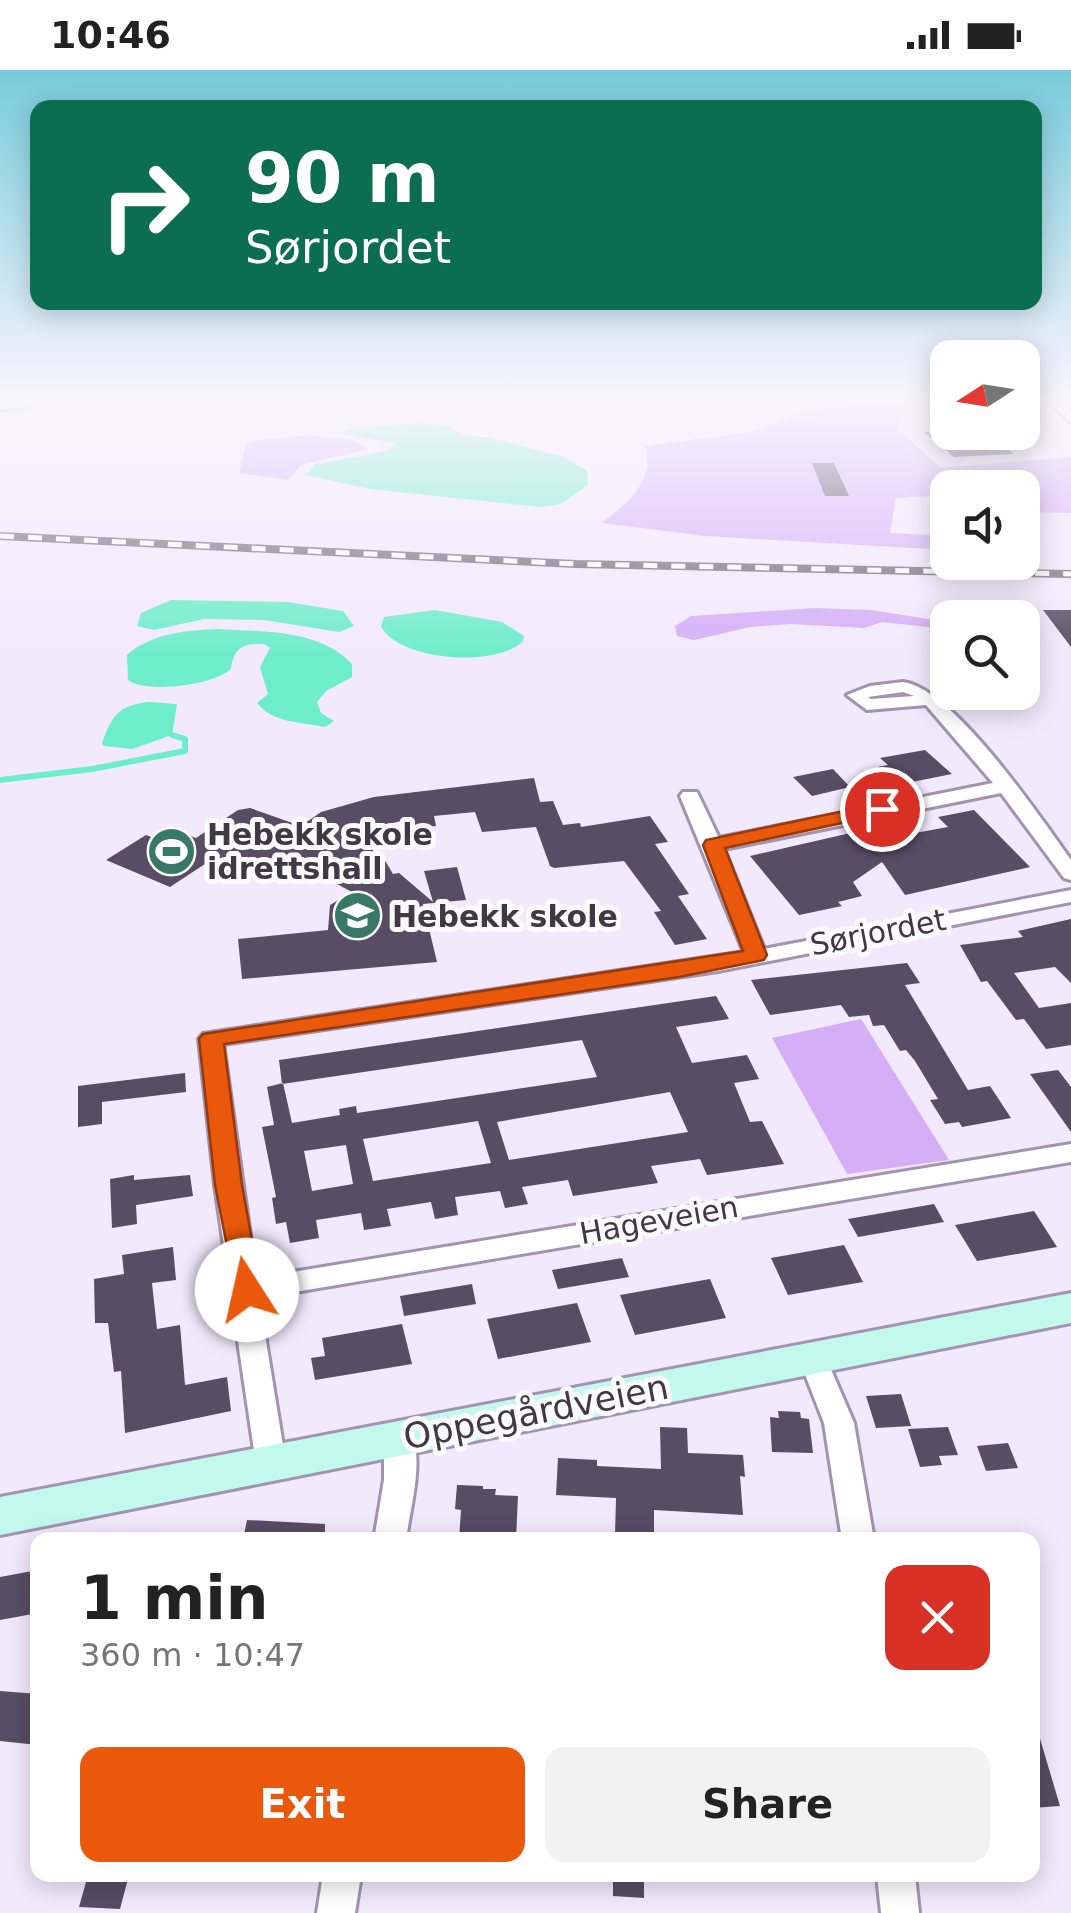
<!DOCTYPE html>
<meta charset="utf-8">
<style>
:root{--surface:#fff;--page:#f2f2f2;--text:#222;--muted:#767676;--accent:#ea580c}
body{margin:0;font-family:"DejaVu Sans",sans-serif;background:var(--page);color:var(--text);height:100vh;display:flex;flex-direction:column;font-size:38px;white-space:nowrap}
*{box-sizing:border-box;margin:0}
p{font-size:32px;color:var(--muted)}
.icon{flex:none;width:55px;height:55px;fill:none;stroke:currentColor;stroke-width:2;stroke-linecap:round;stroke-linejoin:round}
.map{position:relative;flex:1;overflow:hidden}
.panel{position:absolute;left:30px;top:1462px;width:1010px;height:350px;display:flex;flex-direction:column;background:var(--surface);border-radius:20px;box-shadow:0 5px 25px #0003}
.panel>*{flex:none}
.top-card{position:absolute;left:30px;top:30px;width:1012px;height:210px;border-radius:20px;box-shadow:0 5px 25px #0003;background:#0b6e4f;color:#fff;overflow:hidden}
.needle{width:65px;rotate:258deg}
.fabs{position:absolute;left:930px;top:270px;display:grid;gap:20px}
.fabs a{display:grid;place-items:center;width:110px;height:110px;border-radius:20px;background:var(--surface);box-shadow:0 5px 25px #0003;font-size:50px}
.pin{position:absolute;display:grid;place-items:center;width:85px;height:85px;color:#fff;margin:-42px;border:5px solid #fff;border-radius:50%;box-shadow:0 2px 10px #0007}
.me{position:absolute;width:110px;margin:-55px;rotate:350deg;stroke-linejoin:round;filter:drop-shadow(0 0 8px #0008)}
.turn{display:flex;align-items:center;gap:35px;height:210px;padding:0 50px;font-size:45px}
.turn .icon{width:130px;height:130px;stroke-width:2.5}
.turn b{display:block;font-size:70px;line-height:85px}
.round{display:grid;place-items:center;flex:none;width:105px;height:105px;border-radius:20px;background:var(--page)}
.summary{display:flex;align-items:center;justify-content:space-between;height:170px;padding:0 50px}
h1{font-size:60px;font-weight:700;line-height:75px}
.cta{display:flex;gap:20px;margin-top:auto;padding:20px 50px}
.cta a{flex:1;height:115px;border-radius:20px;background:var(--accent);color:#fff;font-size:40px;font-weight:700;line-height:115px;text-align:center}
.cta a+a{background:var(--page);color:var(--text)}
.status{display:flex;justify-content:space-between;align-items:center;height:70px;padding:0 50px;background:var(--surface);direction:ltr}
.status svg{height:28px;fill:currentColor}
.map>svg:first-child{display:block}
.green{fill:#d4aff8}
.water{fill:#6eedca}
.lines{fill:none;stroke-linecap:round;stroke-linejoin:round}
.stream{stroke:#6eedca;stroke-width:6}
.building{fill:#594c65;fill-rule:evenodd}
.street-casing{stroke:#a294b0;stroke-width:6}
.secondary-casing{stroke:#a294b0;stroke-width:6}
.primary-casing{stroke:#37ad96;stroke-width:5}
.street{fill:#fff;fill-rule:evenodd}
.secondary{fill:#c2f9ec;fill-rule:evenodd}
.primary{fill:#84f3da;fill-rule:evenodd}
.rail-casing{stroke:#706977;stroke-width:8}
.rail{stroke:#fbfbfb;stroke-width:5;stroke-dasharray:14;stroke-linecap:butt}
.route{fill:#ea580c;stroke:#983908;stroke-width:2.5}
.labels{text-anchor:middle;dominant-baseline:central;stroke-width:10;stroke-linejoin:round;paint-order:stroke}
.poi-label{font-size:30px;font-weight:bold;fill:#3f3945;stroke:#fbfbfb;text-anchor:start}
.street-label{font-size:30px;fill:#3f3945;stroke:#fbfbfb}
.near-street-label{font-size:35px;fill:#3f3945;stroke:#fbfbfb}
</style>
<div class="status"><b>10:46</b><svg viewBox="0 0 49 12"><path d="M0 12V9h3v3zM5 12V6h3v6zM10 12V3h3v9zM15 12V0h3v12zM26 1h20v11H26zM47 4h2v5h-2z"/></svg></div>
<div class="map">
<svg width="1071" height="1843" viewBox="0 0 1071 1843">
<rect width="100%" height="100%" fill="#f2e9fc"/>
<g class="green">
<path d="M866 330H911L902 341 898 359 941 398 1071 387V443L1023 442 1022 418H948L947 425 896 428 890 463 947 466V480L705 466 602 453C626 434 656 411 645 376L752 362 795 344Z"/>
<path d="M306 365 350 369 368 379 301 395 288 410 239 403 246 374 251 371Z"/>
<path d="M814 538 871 540 947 552V565L928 557 882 552 864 558 790 554 750 557 694 570 677 566 675 556 691 546Z"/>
<path d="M861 949 949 1090 847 1104 772 968Z"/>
</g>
<g class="water">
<path d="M420 353 451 356 460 365 487 367 564 387 587 401 588 415 561 434 541 437 370 419 306 405 315 394 387 381 395 373 346 365 343 362 347 359Z"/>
<path d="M171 530 288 532 343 541 354 556 339 562 264 550 204 549 154 560 137 556 141 543Z"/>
<path d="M435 540 502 552 524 566 523 571C496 598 401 591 381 557L384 547Z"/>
<path d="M219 559C264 562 319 559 352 594V607L326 621 317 632 321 643 334 651 325 657C302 652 272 653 257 633L268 624 260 597 270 578 264 574C242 573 234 578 231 599 214 615 147 624 128 610L127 585C152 563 187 560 219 559Z"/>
<path d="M148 632 177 634 172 665 132 679 104 676 102 673C112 645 118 636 148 632Z"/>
</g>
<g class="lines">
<path class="stream" d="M0 710 92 699 185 681V669L172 665"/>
</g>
<g class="building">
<path d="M924 362H986L1014 384 954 387Z"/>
<path d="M812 393H834L849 426H825Z"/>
<path d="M1043 540H1071V577Z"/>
<path d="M925 680 952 704 897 715 878 697 888 695 880 688Z"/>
<path d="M833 699 850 717 812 726 793 707Z"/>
<path d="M534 708 540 732 553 731 563 755 580 753 581 757 650 746 668 772 655 774 689 824 678 826 707 869 675 875 654 842 661 841 624 791 554 798 550 796 536 757 482 762 475 742 434 746 436 756 412 759 409 749 353 763 386 792 393 804 399 803 433 832 424 801 457 797 466 830 423 834 437 892 242 909 238 869 328 860 330 835 352 822 299 794 289 796 272 808 261 803 245 811 205 794 170 817 106 790 146 765 162 771 178 761 196 768 238 740 250 738 301 756 321 742 374 727Z"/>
<path d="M974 740 1030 797 905 825 882 792 853 812 862 826 838 832 842 836 799 845 750 786 868 759H885L893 767 948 757 938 747Z"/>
<path d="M1071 849V913L1055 897 1014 903 1039 938 1071 933V975L1046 979 1024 949 1016 950 987 911 981 912 960 875 1023 867 1018 861Z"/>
<path d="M907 893 920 913 905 915 968 1020 990 1016 1011 1048 962 1057 959 1052 945 1054 930 1030 938 1029 915 991 906 980 900 981 884 955 873 956 869 945 849 947 841 935 770 945 751 910Z"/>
<path d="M716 926 729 949 676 957 692 993 747 985 759 1009 734 1013 750 1052 762 1051 784 1094 707 1105 700 1089 651 1096 658 1113 573 1126 568 1110 522 1117 528 1134 505 1138 500 1121 455 1127 458 1145 435 1149 431 1132 387 1139 391 1156 364 1160 361 1143 316 1150 319 1168 290 1173 286 1152 276 1154 272 1128 276 1127 262 1057 274 1055 267 1017 283 1013 292 1053 340 1045 339 1039 356 1036 357 1043 597 1007 582 970 282 1014 279 990ZM670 1022 688 1062 509 1090 497 1052ZM478 1051 491 1093 373 1111 363 1069ZM346 1075 353 1114 312 1121 304 1081Z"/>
<path d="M1058 1000 1071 1017V1062L1030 1004Z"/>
<path d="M185 1003 186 1022 102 1032V1054L78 1057V1016Z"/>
<path d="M134 1105V1110L190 1105 193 1126 136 1135 137 1154 112 1158 110 1109Z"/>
<path d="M934 1134 944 1152 858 1167 848 1149Z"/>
<path d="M1034 1141 1057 1177 977 1191 955 1155Z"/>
<path d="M844 1175 863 1212 788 1225 771 1188Z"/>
<path d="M173 1177 176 1210 152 1213 157 1259 180 1255 185 1315 227 1307 231 1341 125 1363 121 1301 114 1302 108 1253H95L94 1209 124 1204 122 1185Z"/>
<path d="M622 1188 629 1207 558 1219 552 1200Z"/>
<path d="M710 1209 726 1248 635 1265 620 1225Z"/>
<path d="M472 1214 476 1234 404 1246 400 1226Z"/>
<path d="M577 1233 591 1272 498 1289 487 1249Z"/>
<path d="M402 1254 412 1294 315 1310 311 1288 325 1286 322 1268Z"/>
<path d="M901 1324 911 1356 876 1358 866 1326Z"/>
<path d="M778 1341 800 1342 801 1348 809 1349 813 1383 772 1382 770 1347 779 1348Z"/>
<path d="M660 1357 687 1358 688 1383 743 1385 745 1407 740 1406 743 1445 654 1440V1467L615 1465 616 1428 556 1425 558 1388 597 1390V1396L661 1399Z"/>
<path d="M948 1357 958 1385 939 1386 942 1395 920 1397 908 1359Z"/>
<path d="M1008 1373 1018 1398 986 1401 977 1376Z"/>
<path d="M457 1415 483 1416V1419H496L495 1425 518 1426 516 1470H459L461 1440 455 1439Z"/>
<path d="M247 1450 325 1454V1470H243Z"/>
<path d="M38 1500V1543L0 1550V1507Z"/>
<path d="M0 1621 38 1624V1675L0 1671Z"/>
<path d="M1032 1662H1038L1060 1736 1032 1738Z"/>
<path d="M88 1805H129L120 1839 79 1837Z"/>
<path d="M613 1805H644V1828L613 1826Z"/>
</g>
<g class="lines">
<defs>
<g id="street">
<path d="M1047 330H1060L1071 341V352Z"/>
<path d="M903 612C953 618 1040 747 1071 790V810L1064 808 1001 723 724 779 764 879 1071 820V832L718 901 223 974 256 1208 1071 1074V1092L259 1228 286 1394 282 1403 271 1407 260 1403 256 1394 215 1115 199 969 203 964 744 882 680 726 683 722H697L719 768 993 713 926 635 867 640 847 625 870 616ZM903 622 914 626 871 629 868 627Z"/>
<path d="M813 1278 823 1281 854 1353 874 1470H842L824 1353 799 1289 803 1281Z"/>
<path d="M399 1356 410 1359C425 1389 410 1438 406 1470H374L384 1410V1368L388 1359Z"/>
<path d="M323 1805H361L355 1843H317Z"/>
<path d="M877 1805H915L919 1843H881Z"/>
</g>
<path id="secondary" d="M1071 1223V1253L0 1465V1427Z"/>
<path id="primary" d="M0 330H43L33 336 0 340Z"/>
</defs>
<use href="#street" class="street-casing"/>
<use href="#secondary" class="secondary-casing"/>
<use href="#primary" class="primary-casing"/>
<use href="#street" class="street"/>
<use href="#secondary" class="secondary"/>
<use href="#primary" class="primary"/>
<defs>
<path id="rail" d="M0 466 576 494 1071 504"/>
</defs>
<use href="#rail" class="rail-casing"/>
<use href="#rail" class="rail"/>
</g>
<linearGradient id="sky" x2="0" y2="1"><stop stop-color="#77cbdc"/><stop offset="0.56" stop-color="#f9f5fe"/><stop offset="1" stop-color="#f9f5fe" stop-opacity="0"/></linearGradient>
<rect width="1071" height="588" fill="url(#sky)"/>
<path class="route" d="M882 733 889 735V743L725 778 767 885 764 890 679 907 224 974 242 1115 261 1220 257 1227 247 1230 237 1227 215 1115 199 969 203 964 743 881 703 775 706 770Z"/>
<defs>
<symbol id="stadium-disc" viewBox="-11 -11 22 22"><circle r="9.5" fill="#397866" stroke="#fbfbfb"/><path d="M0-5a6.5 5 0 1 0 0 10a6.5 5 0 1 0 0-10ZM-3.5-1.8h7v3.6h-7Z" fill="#fff"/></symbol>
<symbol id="school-disc" viewBox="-11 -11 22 22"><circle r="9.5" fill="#397866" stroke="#fbfbfb"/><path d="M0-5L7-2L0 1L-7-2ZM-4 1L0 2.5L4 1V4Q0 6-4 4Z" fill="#fff"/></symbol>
</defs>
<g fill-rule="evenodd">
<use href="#stadium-disc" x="144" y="754" width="55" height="55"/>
<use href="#school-disc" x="330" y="818" width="55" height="55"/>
</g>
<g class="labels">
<g class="poi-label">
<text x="207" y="764">Hebekk skole<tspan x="207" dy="34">idrettshall</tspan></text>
<text x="392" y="846">Hebekk skole</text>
</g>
<g class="street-label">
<text transform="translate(878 862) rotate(-11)">Sørjordet</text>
<text transform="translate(659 1150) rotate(-10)">Hageveien</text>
</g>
<g class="near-street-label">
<text transform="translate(536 1342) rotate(-11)">Oppegårdveien</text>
</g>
</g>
</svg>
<div class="fabs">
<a><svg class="needle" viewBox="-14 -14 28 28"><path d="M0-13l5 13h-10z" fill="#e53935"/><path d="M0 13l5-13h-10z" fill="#767676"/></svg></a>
<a><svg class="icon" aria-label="sound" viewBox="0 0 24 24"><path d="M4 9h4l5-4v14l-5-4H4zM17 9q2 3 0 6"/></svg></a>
<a><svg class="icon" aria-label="search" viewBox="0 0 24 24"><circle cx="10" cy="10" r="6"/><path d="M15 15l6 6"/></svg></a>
</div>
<div class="pin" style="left:882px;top:739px;background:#d93025"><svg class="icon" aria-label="arrive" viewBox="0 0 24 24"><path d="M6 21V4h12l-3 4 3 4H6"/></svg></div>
<svg class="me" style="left:247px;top:1220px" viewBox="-20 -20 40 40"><circle r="19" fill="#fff"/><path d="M0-13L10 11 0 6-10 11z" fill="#ea580c"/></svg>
<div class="top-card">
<div class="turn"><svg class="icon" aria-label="right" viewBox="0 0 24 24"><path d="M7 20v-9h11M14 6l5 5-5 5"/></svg><div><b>90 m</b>Sørjordet</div></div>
</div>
<section class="panel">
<div class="summary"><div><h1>1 min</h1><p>360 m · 10:47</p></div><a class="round" style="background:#d93025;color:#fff"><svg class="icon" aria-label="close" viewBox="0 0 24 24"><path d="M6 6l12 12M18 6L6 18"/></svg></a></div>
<div class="cta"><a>Exit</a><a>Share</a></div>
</section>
</div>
